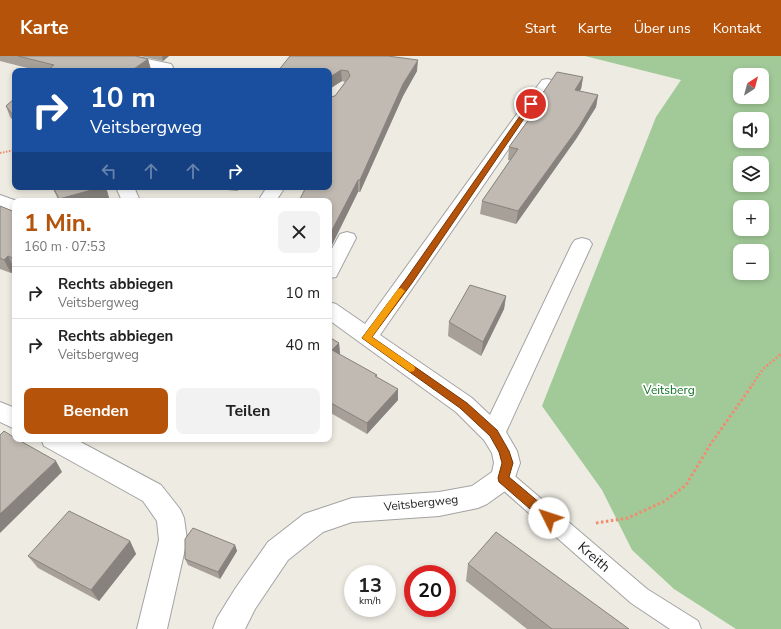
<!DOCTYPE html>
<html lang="de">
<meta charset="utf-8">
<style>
:root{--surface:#fff;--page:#f2f2f2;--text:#222;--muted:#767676;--line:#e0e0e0;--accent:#b45309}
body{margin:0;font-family:"Nunito Sans",sans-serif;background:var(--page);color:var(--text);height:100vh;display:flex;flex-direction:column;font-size:15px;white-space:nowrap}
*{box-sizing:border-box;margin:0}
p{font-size:13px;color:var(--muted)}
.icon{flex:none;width:22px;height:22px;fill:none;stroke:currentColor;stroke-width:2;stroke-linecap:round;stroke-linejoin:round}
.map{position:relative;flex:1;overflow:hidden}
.details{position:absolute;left:12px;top:142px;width:320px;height:244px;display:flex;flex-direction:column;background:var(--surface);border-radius:8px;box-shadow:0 2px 6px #0003}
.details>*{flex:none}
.hud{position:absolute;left:12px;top:12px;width:320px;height:122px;border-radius:8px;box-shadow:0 2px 6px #0003;background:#1a4fa0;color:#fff;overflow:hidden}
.needle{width:26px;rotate:36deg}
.controls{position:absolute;left:733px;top:12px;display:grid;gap:8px}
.controls a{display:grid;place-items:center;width:36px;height:36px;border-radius:8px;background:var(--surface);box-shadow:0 2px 6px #0003;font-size:20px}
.speed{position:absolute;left:344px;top:509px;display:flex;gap:8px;font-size:20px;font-weight:700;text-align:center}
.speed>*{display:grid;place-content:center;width:52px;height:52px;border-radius:50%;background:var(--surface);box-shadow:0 2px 6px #0003;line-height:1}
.speed small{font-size:10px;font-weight:400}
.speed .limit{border:6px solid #d22;background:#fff;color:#111}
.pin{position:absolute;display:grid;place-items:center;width:34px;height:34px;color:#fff;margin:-17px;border:2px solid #fff;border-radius:50%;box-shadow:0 1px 4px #0007}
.me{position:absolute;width:44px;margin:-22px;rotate:311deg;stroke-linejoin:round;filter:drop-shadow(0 0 3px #0008)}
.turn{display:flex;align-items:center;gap:14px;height:84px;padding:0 12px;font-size:18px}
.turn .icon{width:52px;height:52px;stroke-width:2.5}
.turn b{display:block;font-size:28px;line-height:34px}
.lanes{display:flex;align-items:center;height:38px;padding:0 12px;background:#0003;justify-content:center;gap:20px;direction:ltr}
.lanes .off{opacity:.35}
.round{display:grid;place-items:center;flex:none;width:42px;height:42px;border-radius:8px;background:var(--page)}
.overview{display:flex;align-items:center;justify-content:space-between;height:68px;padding:0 12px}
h1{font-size:24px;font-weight:700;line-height:30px;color:var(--accent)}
.cta{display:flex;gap:8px;margin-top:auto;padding:8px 12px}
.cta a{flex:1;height:46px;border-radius:8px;background:var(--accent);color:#fff;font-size:16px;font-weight:700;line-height:46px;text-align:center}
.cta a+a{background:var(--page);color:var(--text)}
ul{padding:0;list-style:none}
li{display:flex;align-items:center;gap:12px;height:52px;padding:0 12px;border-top:1px solid var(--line)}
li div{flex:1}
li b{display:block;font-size:15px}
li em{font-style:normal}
header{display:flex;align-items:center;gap:24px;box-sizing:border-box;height:56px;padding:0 20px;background:var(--accent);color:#fff}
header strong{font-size:19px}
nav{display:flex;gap:22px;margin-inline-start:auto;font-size:14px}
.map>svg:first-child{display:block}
.forest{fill:#a2ca99;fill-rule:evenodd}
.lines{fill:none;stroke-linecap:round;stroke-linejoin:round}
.service-casing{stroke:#a3a3a3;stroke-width:2}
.minor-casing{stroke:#a3a3a3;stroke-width:2}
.path-far2{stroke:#f18c6f;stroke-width:2;stroke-dasharray:1.5 1.5;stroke-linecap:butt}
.path-far1{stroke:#f18c6f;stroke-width:2.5;stroke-dasharray:2 2;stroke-linecap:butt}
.path{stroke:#f18c6f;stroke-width:3;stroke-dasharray:2.5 2.5;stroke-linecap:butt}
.service{fill:#fff;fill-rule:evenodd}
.minor{fill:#fff;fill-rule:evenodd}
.wall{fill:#a6a099}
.shaded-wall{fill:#87827d}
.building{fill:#c1bab2;stroke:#87827d}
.route{fill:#b45309;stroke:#753606}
.slow{fill:#f59e0b}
.labels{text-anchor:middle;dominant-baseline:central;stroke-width:3.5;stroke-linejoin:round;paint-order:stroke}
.park-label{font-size:12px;fill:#127225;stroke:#fff}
.street-label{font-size:12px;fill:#1c1c1c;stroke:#fff}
.near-street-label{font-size:14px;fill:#1c1c1c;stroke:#fff}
</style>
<header>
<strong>Karte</strong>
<nav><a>Start</a><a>Karte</a><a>Über uns</a><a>Kontakt</a></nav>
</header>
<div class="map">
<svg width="781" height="573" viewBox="0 0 781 573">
<rect width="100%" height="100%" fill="#edebe2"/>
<path class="forest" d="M585 0H781V573H736L674 533 632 494 602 434 542 350 656 61 681 24ZM740 19H762V41H740ZM740 63H762V85H740ZM740 107H762V129H740ZM740 151H762V173H740ZM740 195H762V217H740Z"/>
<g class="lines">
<defs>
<path id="service" d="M503 414 510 416 647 533 698 565 701 573H670L631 547 496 428 494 422 496 416Z"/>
<g id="minor">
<path d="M107 0H133L171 8 173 11 171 14 165 15 109 3Z"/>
<path d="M547 23 552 24 554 27 380 279 472 342 490 359 572 188 575 184 582 182 589 184 592 188 506 376 517 395 520 407 512 430 487 448 478 452 439 460 352 466 323 476 288 504 255 553 245 573H213L217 562 235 533 268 486 304 458 352 442 439 436 472 430 492 416 494 407 492 397 484 384 456 356 329 264V246L336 248 365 268 519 55 542 24Z"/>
<path d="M116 131H134L140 145H122Z"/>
<path d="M267 131H285L276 145H258Z"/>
<path d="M0 139 17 145H15V156L0 151Z"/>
<path d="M347 176 354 178 356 182 336 221 329 222V198L340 178Z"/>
<path d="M0 346 15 352V373L0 366Z"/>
<path d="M41 383H75L161 429 180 453 184 462 187 484 167 573H137L159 484 157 465 143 445 44 390Z"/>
</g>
</defs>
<use href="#service" class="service-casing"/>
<use href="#minor" class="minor-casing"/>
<path class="path-far2" d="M0 97 15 94"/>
<path class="path-far1" d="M752 329 763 313 781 298"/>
<path class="path" d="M596 467 628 462 665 445 686 429 710 389 753 328"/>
<use href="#service" class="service"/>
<use href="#minor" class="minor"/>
</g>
<g class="wall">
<path d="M0 0H135L148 3 151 14 149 15H39L0 5Z"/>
<path d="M140 0H169L163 5Z"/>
<path d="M290 0 417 15 403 40 360 136H358L329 195V131L335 40 345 26 342 25 331 32 329 37V15Z"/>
<path d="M583 21 581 33 579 35 598 39 596 51 576 83 516 168 480 158 482 145 510 104H508L509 91 536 53 538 44Z"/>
<path d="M15 42V67L10 61 6 50Z"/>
<path d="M52 131H106L109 142 99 145H59Z"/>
<path d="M206 131H240L237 135 206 132Z"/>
<path d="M0 150 15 156V214L11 217 0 213Z"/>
<path d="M506 240 504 253 481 300 448 280 449 266Z"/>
<path d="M329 272 330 281H329L339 287 340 299 377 319V321L398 344 367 378 329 356Z"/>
<path d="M130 485 136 498 99 545 38 512 28 500Z"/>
<path d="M235 489 237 495 220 523 188 509 185 503Z"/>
<path d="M468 508 629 573H527L466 525Z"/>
</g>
<g class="shaded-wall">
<path d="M162 0H169L163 5Z"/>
<path d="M148 3 151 14 149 15H131Z"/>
<path d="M418 4 417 15 403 40 360 136V124L403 28Z"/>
<path d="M341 14 342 25 331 32 329 37V24L330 21Z"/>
<path d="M583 21 581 33 572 46 575 34Z"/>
<path d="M598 39 596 51 576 83 516 168 518 155Z"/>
<path d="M358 124V136L329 195V180Z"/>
<path d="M102 131H106L109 142 99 145H60L59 143Z"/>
<path d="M236 131H240L237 135Z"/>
<path d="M8 200 15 214 11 217 4 204Z"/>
<path d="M506 240 504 253 481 300 483 286Z"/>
<path d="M339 287 340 298 332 306V294Z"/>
<path d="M398 333V344L367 378V367Z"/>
<path d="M56 405 62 416 0 477V458Z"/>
<path d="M130 485 136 498 99 545 91 534Z"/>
<path d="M235 489 237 495 220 523 218 516Z"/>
</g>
<g class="building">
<path d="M18 0H135L148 3 131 15H47L54 9Z"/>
<path d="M290 0H388L418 4 403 28 360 124H358L329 180V145H299L306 131H329V41L335 40 350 20 348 15 341 14 330 21 329 24V15H278Z"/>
<path d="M557 16 583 21 575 34 598 39 579 71 518 155 482 145 518 93 509 91 542 45 538 44Z"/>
<path d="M15 42V62L6 50Z"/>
<path d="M53 131H102L59 143Z"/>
<path d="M0 150 15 156V203L8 200 4 204 0 202Z"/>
<path d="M470 229 506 240 483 286 449 266Z"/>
<path d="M329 281 339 287 332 294 377 319 375 320 398 333 367 367 329 346Z"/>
<path d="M4 375 15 382V383H17L56 405 0 458V379Z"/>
<path d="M69 455 130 485 91 534 28 500Z"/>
<path d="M193 472 235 489 218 516 185 503V483Z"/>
<path d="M496 476 629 573H552L468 508Z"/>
</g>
<path class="route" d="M529 47 534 48 412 227 372 281 467 347 497 374 509 395 513 407 509 421 553 458 555 462 553 466 549 467 545 466 499 426 498 422 502 407 499 396 490 380 460 352 362 282 406 223Z"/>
<path class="slow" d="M401 232 405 235 372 281 414 310 415 312 414 315 410 316 362 282 398 233Z"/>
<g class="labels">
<g class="park-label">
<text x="669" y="334">Veitsberg</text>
</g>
<g class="street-label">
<text transform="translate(421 447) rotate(-6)">Veitsbergweg</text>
</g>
<g class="near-street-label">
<text transform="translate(594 501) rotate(41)">Kreith</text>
</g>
</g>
</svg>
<div class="controls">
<a><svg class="needle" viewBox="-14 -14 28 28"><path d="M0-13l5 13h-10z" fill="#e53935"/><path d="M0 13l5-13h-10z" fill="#767676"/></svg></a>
<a><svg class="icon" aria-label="sound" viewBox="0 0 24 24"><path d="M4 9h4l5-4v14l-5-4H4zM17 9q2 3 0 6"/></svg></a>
<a><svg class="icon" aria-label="layers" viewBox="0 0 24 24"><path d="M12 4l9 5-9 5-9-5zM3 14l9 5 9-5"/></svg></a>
<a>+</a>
<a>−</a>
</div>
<div class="speed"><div>13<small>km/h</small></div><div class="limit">20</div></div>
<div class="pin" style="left:531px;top:48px;background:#d93025"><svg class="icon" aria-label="arrive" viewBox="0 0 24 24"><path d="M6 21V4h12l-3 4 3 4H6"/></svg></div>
<svg class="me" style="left:549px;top:462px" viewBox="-20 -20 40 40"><circle r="19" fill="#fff"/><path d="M0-13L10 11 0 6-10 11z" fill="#b45309"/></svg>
<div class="hud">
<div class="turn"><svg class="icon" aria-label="right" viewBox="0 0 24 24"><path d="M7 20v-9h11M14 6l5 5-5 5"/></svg><div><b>10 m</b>Veitsbergweg</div></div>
<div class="lanes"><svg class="icon off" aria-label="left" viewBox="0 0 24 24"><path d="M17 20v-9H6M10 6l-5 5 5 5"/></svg><svg class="icon off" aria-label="ahead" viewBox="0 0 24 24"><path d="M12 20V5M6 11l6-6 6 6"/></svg><svg class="icon off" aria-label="ahead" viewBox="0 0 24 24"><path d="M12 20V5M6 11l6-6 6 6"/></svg><svg class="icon" aria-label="right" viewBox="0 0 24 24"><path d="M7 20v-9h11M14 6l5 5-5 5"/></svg></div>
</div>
<section class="details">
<div class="overview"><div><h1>1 Min.</h1><p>160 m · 07:53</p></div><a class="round"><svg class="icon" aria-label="close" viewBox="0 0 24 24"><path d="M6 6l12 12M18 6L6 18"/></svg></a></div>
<ul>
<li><svg class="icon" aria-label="right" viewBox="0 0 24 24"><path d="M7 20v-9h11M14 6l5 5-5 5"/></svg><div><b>Rechts abbiegen</b><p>Veitsbergweg</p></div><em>10 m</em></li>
<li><svg class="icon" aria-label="right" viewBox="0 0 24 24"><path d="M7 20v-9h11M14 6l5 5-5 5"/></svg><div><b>Rechts abbiegen</b><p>Veitsbergweg</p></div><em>40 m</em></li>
</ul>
<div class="cta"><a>Beenden</a><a>Teilen</a></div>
</section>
</div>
